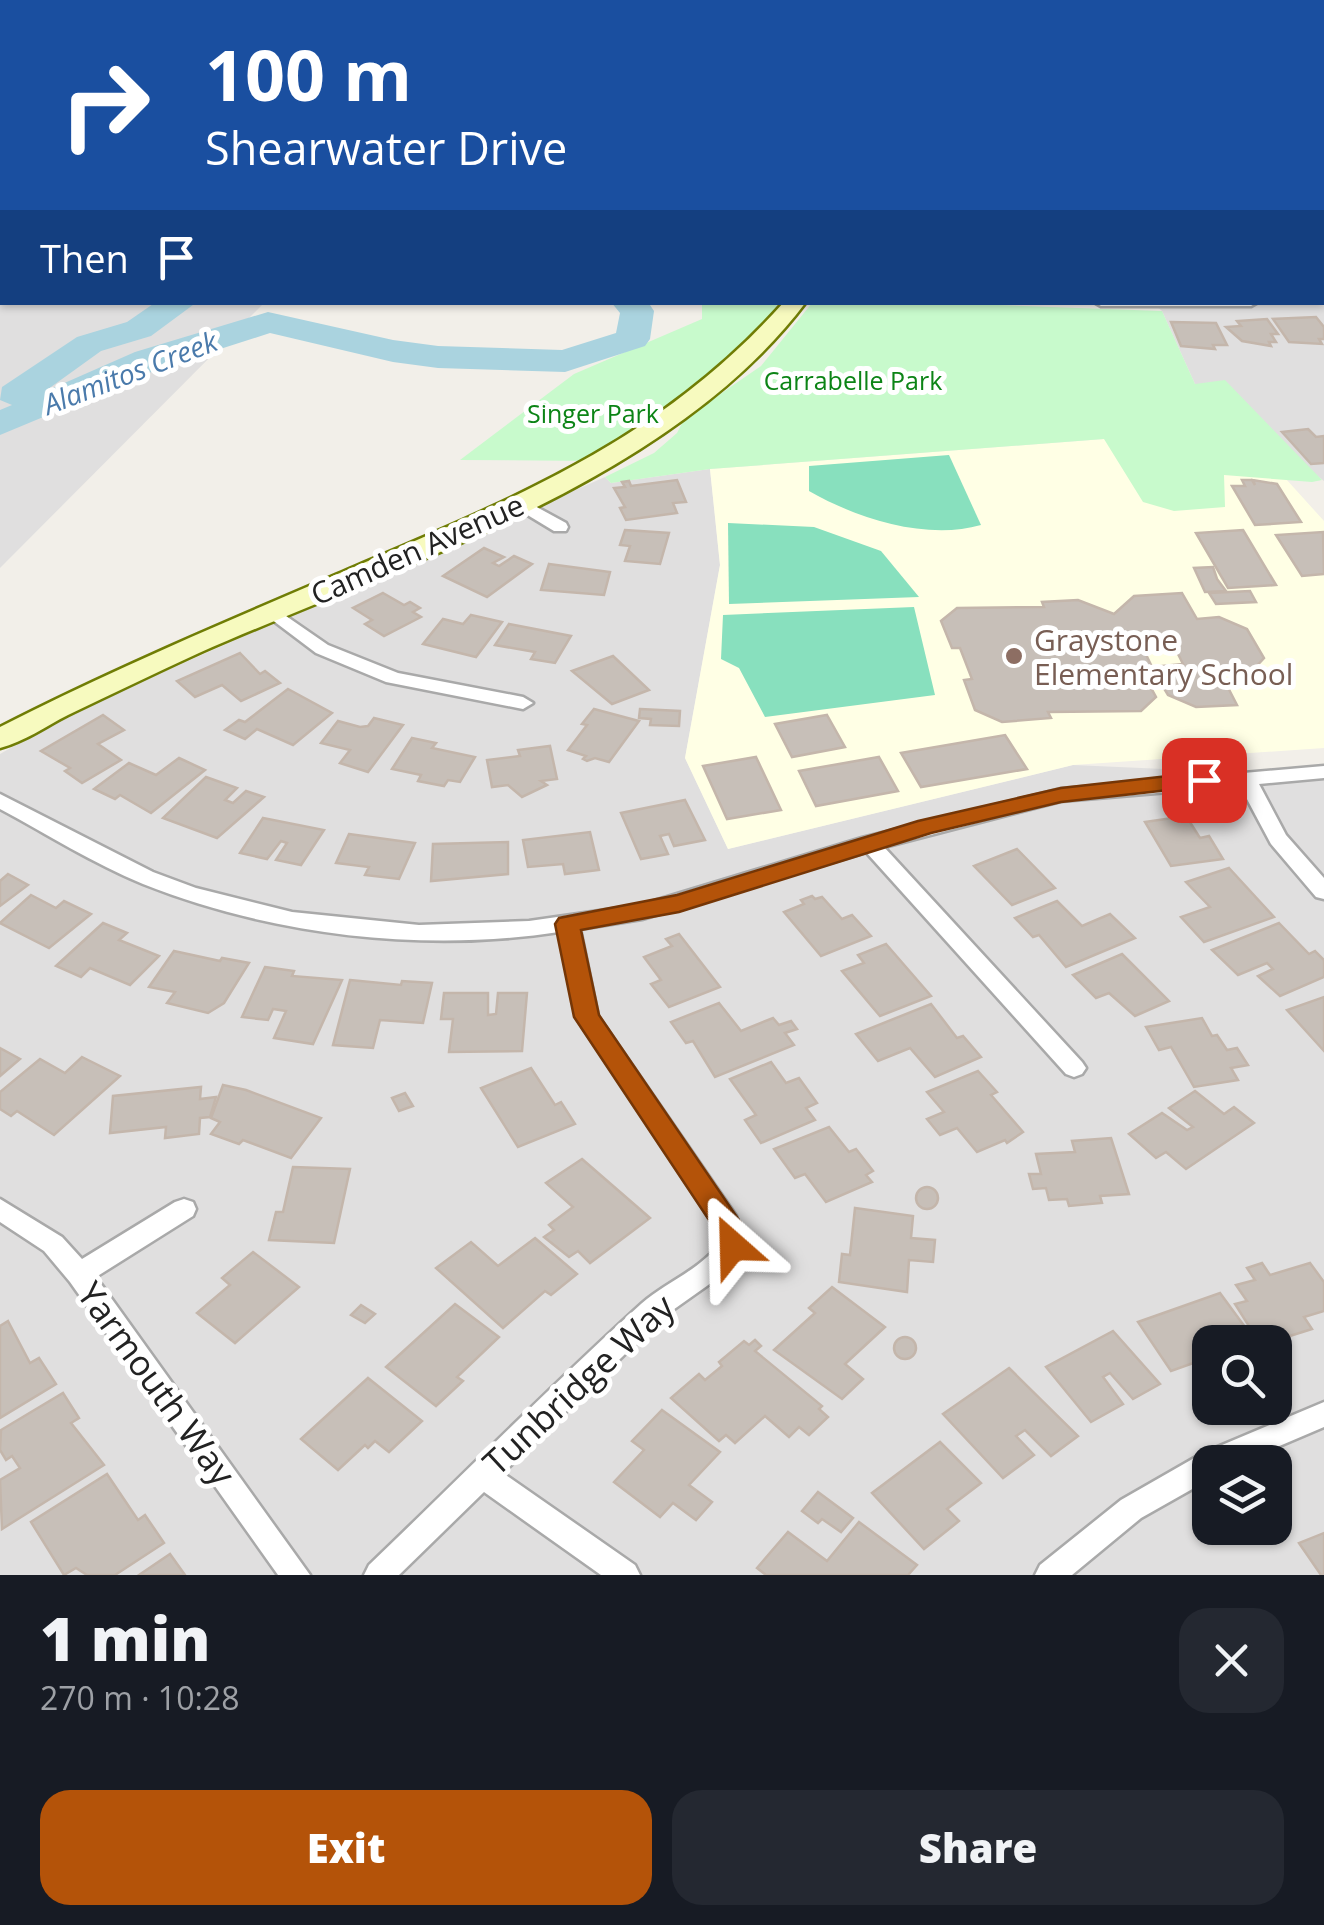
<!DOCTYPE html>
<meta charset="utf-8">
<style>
:root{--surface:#171b24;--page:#242831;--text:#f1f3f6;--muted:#9ea1a6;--accent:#b45309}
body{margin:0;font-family:"Open Sans",sans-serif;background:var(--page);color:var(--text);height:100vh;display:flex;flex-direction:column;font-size:38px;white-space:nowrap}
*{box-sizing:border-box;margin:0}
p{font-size:32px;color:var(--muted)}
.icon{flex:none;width:55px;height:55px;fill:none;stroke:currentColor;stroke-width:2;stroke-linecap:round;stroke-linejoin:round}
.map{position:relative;height:1575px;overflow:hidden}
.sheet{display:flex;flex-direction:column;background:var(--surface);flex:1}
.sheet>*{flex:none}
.hud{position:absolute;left:0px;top:0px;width:1325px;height:305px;box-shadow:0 2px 8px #0004;background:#1a4fa0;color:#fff;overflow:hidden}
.fabs{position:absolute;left:1192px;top:1325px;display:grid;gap:20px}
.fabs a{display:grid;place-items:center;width:100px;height:100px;border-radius:20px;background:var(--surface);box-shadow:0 2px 8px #0004;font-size:50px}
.pin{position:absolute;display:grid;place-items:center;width:85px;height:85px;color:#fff;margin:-42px;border-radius:20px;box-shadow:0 5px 15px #0006}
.me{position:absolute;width:110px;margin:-55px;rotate:335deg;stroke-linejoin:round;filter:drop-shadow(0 0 8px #0008)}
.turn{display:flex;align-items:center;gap:35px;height:210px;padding:0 40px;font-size:45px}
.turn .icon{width:130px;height:130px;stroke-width:2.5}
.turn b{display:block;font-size:70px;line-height:85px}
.then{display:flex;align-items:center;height:95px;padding:0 40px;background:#0003;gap:20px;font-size:38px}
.round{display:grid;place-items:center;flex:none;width:105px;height:105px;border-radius:30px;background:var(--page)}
.headline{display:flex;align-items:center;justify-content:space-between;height:170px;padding:0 40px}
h1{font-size:60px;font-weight:800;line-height:75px}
.primary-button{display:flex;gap:20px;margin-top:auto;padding:20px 40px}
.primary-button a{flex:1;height:115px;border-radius:30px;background:var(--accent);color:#fff;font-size:40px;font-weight:800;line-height:115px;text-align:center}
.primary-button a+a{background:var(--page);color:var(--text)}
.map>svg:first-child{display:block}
.residential{fill:#e0dfdf;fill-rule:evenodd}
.education{fill:#ffffe5}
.park{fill:#c8facc}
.pitch{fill:#88e0be}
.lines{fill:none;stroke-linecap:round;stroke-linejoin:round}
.river{fill:#aad3df;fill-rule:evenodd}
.building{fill:#c7bfb8;stroke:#c4b6ab;stroke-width:2.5;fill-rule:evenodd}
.street-casing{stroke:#a9a9a9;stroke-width:5}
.secondary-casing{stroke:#707d05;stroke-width:5}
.street{fill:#fff;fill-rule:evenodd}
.secondary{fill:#f7fabf;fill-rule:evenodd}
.route{fill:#b45309;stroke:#753606;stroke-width:2.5}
.education-dot{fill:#8d6e63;stroke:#fff;stroke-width:4}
.labels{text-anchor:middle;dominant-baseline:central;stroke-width:10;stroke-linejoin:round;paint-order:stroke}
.far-park-label{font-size:25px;fill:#0c8416;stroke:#fff}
.far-water-label{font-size:28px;font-style:italic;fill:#4a7aab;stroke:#fff}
.street-label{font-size:30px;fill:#222;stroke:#fff}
.education-label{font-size:30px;fill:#785e54;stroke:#fff;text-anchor:start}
.near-street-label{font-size:35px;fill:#222;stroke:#fff}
</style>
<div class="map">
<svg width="1324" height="1575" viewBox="0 0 1324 1575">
<rect width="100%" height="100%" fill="#f2efe9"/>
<g class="residential">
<path d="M0 0H565L2 2V302L264 303 0 568Z"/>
<path d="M640 0H1324V67L1322 2Z"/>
<path d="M1324 183V481L1195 384 1162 311 1153 303 1322 302Z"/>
<path d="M710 469 720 565 685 758 728 849 1073 765 1324 776V1575H0V754L79 709 605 477 611 483ZM1210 1342H1275V1408H1210ZM1210 1462H1275V1528H1210Z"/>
</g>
<path class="education" d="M1104 439 1166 470 1286 479 1324 521V748L1073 765 728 849 685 758 720 565 710 469Z"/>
<g class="park">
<path d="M916 302 1162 311 1195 384 1225 380 1322 480 1312 482 1224 475 1225 507 1174 511 1143 502 1104 439 710 469 611 483 605 477 654 453 677 433 684 419 761 366 812 303Z"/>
<path d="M702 303H778L770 319 709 382 597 461 460 460 574 374 702 319Z"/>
</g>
<g class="pitch">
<path d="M949 455 981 525C926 541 856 518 809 491V466Z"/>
<path d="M728 523 814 527 881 551 919 597 729 604Z"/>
<path d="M914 607 935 695 765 717 739 668 721 659 723 615Z"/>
</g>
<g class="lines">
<g class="river">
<path d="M482 0H508V2H483Z"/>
<rect x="1322" y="102" width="2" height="18"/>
<path d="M156 302H197L151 336 101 351 44 392 135 352 268 312 393 340 438 346 562 350 616 333 620 313 611 302H648L654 311 650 339 645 346 565 372 438 368 393 362 270 333 161 368 0 435V410L12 405 0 400 2 387 77 337 127 322Z"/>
</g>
</g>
<g class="building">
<path d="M1316 317 1324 327V339H1319L1322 344 1289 342 1273 319Z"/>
<path d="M1267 319 1278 334H1271L1276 342H1269L1271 346 1242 341 1226 327 1241 326 1237 321Z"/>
<path d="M1171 322 1216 323 1227 345H1213L1215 349 1181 346Z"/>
<path d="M1308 429 1316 437 1324 436V463L1311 464 1282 432Z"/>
<path d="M677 480 686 502 673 503 677 513 626 520 620 508 625 507 614 488 625 487 622 482 629 481 631 486Z"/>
<path d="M1242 480H1252L1255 485 1253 480 1277 484 1301 522 1255 525 1232 486H1245Z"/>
<path d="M625 530 669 533 660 564 625 561 630 546 620 545Z"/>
<path d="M1243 530 1276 585 1228 588 1196 533Z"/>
<path d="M1323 532 1324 574 1302 576 1276 535Z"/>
<path d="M484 548 504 557 493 563 499 566 514 556 532 564 487 597 443 576Z"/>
<path d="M549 564 610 572 604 595 541 590Z"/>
<path d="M1213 567 1217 579 1226 591 1205 592 1194 568Z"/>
<path d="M1250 591 1256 602 1216 604 1209 593Z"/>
<path d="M383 593 404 605 410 602 420 608 413 612 421 617 384 636 365 624 372 620 353 608Z"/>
<path d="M1182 593 1197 619 1219 617 1247 629 1264 658 1250 673 1221 674 1237 705 1196 707 1168 695 1162 685 1150 686 1156 697 1141 711 1048 712 1051 718 1002 722 975 710 964 680 972 679 960 648H952L941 621 957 608 1044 607 1042 602 1078 600 1114 614 1134 596ZM1171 640 1183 664 1152 667 1140 642Z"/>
<path d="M471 615 502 622 476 657 423 644 443 619 463 624Z"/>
<path d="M509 624 571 636 555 663 531 659 535 652 495 645Z"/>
<path d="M240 653 260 674 265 671 280 683 241 701 222 685 195 697 177 681Z"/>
<path d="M613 656 649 690 612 704 572 671Z"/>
<path d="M288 689 332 713 293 745 257 729 245 739 225 730 239 720 245 722Z"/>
<path d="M594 709 639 721 609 762 595 758 587 761 583 759 586 756 568 750 587 725 582 724Z"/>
<path d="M640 709 680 711 679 726 650 725 651 719 639 718Z"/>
<path d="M103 715 124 730 98 744 121 760 82 783 65 771 70 768 41 751Z"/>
<path d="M827 715 845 747 792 757 775 724Z"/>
<path d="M374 718 403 725 368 772 340 763 350 750 321 743 338 721 360 727 368 726Z"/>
<path d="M1005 735 1027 769 921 787 901 753Z"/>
<path d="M412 738 436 743 432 748 475 757 460 782 448 780 444 786 418 781 421 775 392 769Z"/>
<path d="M550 746 557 779 541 781 547 785 522 797 508 785 492 787 487 760 520 756 518 750Z"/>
<path d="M756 757 781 810 727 819 703 766Z"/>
<path d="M879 757 898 791 816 806 799 771Z"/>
<path d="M179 758 205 770 151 813 120 795 115 799 94 789 129 763 156 775Z"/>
<path d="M206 777 237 788 225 800 233 803 246 791 264 797 217 838 163 818Z"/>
<path d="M685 800 705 840 674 846 669 834 660 836 668 854 641 859 621 813Z"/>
<path d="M1186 816 1200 838 1209 836 1223 859 1171 866 1145 822Z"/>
<path d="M263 818 324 830 301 865 276 860 287 843 281 841 267 859 240 853Z"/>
<path d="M590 832 599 870 565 874 563 864 528 867 523 840Z"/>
<path d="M349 834 415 843 399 879 365 875 369 867 336 863Z"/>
<path d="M508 842V874L431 881 433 844Z"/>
<path d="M1017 849 1055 888 1012 905 974 866Z"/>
<path d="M1229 868 1274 917 1204 942 1181 917 1210 907 1186 882Z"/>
<path d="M8 874 28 885 0 906V881Z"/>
<path d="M31 895 56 908 64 901 91 914 49 948 0 923Z"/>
<path d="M812 896 815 899 822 897 842 919 852 915 871 936 821 956 784 912 804 904 801 900Z"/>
<path d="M1057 901 1082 926 1110 914 1135 938 1066 967 1039 935 1033 937 1015 918Z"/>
<path d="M103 923 127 933 119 940 159 956 130 985 90 968 81 977 56 966Z"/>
<path d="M1279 923 1309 954 1315 951 1324 960V977L1280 996 1258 976 1273 969 1267 963 1238 975 1212 950Z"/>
<path d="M679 934 720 987 669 1007 651 984 661 980 644 957 672 946 666 939Z"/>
<path d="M886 944 931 996 880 1016 842 971 864 963 858 955Z"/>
<path d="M174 951 220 961 222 958 249 963 224 1003 208 1013 167 1003 175 992 149 987Z"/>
<path d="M1122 954 1169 1001 1135 1016 1109 993 1096 998 1073 975Z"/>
<path d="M265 967 294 971 292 976 342 980 313 1044 274 1038 286 1011 273 1009 268 1020 242 1017Z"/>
<path d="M350 980 401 985 402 981 432 983 423 1023 380 1020 373 1048 333 1045Z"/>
<path d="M444 993H488V1015L496 1014 498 993H527L522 1051 449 1052 453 1019H441Z"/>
<path d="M1324 997V1051L1287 1010Z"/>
<path d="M719 1003 741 1031 773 1018 779 1025 791 1021 797 1029 785 1033 794 1045 715 1077 693 1041 686 1043 671 1022Z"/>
<path d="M931 1004 957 1038 963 1036 981 1057 935 1077 910 1048 878 1061 856 1034Z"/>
<path d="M1202 1018 1212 1036 1217 1035 1227 1050 1237 1048 1248 1065 1231 1068 1238 1080 1194 1087 1171 1047 1159 1050 1146 1027Z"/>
<path d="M0 1048 20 1059 0 1076Z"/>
<path d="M82 1057 120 1076 54 1135 17 1111 11 1116 0 1109V1092L40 1059 65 1073Z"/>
<path d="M771 1062 786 1083 799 1078 817 1103 806 1108 815 1120 761 1143 745 1120 756 1115 730 1079Z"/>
<path d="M531 1068 555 1105 561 1102 575 1124 518 1147 481 1088Z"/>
<path d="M978 1071 997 1092 991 1095 1023 1132 1007 1143 1005 1140 977 1152 957 1128 940 1135 927 1119 944 1112 927 1092Z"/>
<path d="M223 1085 246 1090 321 1118 291 1158 243 1140 239 1144 211 1134 220 1122 211 1118Z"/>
<path d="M201 1087 200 1099 216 1097 210 1117 200 1118 199 1134 165 1138 166 1127 110 1133 113 1096Z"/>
<path d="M1195 1091 1224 1114 1234 1107 1254 1123 1186 1169 1166 1152 1156 1158 1129 1134 1162 1113 1187 1130 1193 1127 1169 1108Z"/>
<path d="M405 1093 413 1106 399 1111 392 1098Z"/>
<path d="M829 1127 849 1152 856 1149 873 1171 866 1175 872 1182 826 1202 805 1174 795 1178 774 1149Z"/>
<path d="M1111 1138 1129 1194 1100 1196 1102 1203 1069 1206 1067 1199 1049 1200 1046 1188 1033 1189 1029 1174H1041L1036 1154 1075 1152 1072 1141Z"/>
<path d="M582 1159 650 1218 590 1263 578 1251 569 1257 544 1237 554 1230 549 1225 573 1207 546 1183Z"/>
<path d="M293 1167 350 1169 334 1243 269 1240 276 1212H283Z"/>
<circle cx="927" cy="1198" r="11"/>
<path d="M855 1208 913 1216 911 1238 935 1240 933 1262 909 1260 907 1292 839 1282 842 1254 850 1255Z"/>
<path d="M535 1238 577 1274 551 1295 545 1291 503 1328 436 1268 471 1242 498 1266Z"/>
<path d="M253 1252 299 1287 235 1343 197 1313 230 1285 222 1278Z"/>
<path d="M1262 1263 1270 1275 1310 1263 1324 1282V1311L1304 1317 1312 1329 1274 1341 1266 1330 1254 1334 1235 1304 1247 1301 1236 1285 1255 1280 1247 1268Z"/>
<path d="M832 1287 885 1327 845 1364 863 1379 842 1399 774 1350 815 1313 809 1308Z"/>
<path d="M1220 1293 1256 1342H1210V1357L1171 1371 1138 1322Z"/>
<path d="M455 1304 499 1337 457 1377 463 1381 436 1406 386 1367Z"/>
<path d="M361 1305 375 1314 365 1323 351 1315Z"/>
<path d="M8 1321 30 1363 39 1358 56 1384 0 1418V1326Z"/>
<path d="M1113 1331 1160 1384 1133 1399 1110 1373 1103 1377 1123 1404 1091 1422 1046 1367Z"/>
<circle cx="905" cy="1348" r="11"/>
<path d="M755 1340 761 1346 755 1351 822 1406 819 1409 828 1417 809 1435 799 1427 789 1437 765 1416 735 1443 726 1435 719 1441 671 1398 699 1374 705 1380 722 1366 719 1362 744 1341 749 1345Z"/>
<path d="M1009 1368 1078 1436 1051 1456 1025 1430 1016 1436 1034 1455 1003 1478 943 1414Z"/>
<path d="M368 1378 422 1421 389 1452 375 1441 368 1448 365 1445 338 1470 301 1439Z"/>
<path d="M63 1393 79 1418 71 1423 104 1465 2 1529 0 1480 20 1468 12 1456 6 1460 0 1450 1 1430Z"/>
<path d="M662 1410 720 1452 689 1485 712 1502 696 1520 673 1503 660 1517 614 1482 644 1450 632 1441Z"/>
<path d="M940 1442 981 1483 947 1509 959 1521 924 1549 872 1493Z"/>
<path d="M107 1474 138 1520 145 1515 164 1543 115 1575H87L76 1568 64 1575 31 1522Z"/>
<path d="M818 1492 853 1518 841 1532 822 1519 818 1523 802 1511Z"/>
<path d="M859 1522 917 1565 908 1575H766L757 1568 788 1532 827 1561Z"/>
<path d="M1324 1533V1575H1321L1299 1543Z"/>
<path d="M170 1554 185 1575H139Z"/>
</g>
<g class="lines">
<defs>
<g id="street">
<path d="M990 0H1002L1003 2H992Z"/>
<path d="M1167 0H1180L1181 2H1169Z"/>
<rect x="1322" y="62" width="2" height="6"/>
<rect x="1322" y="173" width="2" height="8"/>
<path d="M1322 200 1324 201V209H1322Z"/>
<rect x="1322" y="292" width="2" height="8"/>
<path d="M1094 302H1258L1251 306H1101Z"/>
<path d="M522 499 566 523 568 527 566 531H554L516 508V500Z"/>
<path d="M273 607 328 645 398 673 523 697 533 703 523 709 386 682 316 653 267 616 264 612 267 608Z"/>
<path d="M1324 766V778L1259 784 1286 835 1324 878V899L1316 897 1271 844 1240 786 1061 801 884 847 1082 1062 1086 1068 1082 1074 1074 1077 1066 1074 866 852 642 919 580 929 598 1016 736 1216 746 1245 728 1271 663 1317 503 1473 635 1565 640 1575H601L484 1492 399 1575H364L369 1565C460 1478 547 1389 641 1304 666 1282 700 1270 720 1243L715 1226 576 1017 559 932C423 953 271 935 143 884 94 864 47 834 0 809V794L153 872 196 888 292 912 419 925 529 921 641 905 862 838 1061 789Z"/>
<path d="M0 1199 62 1237 82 1259 175 1202 184 1199 193 1202 196 1209 193 1216 96 1277 310 1575H278L70 1282 44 1251 0 1222Z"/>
<path d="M1324 1402V1427L1242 1462H1210V1479L1141 1518 1072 1575H1035L1040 1565 1121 1500 1203 1453Z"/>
</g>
<g id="secondary">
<rect x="612" y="0" width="16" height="2"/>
<path d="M784 302H806C670 483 400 564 199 653 155 673 112 694 68 715 46 726 24 742 0 748V727C115 668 235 618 354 567 518 497 662 439 784 302Z"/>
</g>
</defs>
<use href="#street" class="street-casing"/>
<use href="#secondary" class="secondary-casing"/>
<use href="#street" class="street"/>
<use href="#secondary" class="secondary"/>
</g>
<path class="route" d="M1204 772 1213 774 1216 780 1213 785 1061 802 931 833 679 912 581 930 599 1015 741 1223 747 1246 743 1254 733 1257 723 1254 713 1226 574 1017 555 924 559 918 677 895 918 821 1061 788Z"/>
<circle class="education-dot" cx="1014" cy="656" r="10"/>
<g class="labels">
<g class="far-park-label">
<text x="853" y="380">Carrabelle Park</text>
<text x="593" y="413">Singer Park</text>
</g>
<g class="far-water-label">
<text transform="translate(130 372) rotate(-21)">Alamitos Creek</text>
</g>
<g class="street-label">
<text transform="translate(417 549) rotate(-24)">Camden Avenue</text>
</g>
<g class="education-label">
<text x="1034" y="639">Graystone<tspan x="1034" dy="34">Elementary School</tspan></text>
</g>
<g class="near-street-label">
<text transform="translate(157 1383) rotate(54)">Yarmouth Way</text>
<text transform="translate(578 1384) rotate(-43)">Tunbridge Way</text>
</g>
</g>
</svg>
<div class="fabs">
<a><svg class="icon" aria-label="search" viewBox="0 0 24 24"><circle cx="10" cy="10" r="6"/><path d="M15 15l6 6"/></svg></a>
<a><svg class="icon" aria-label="layers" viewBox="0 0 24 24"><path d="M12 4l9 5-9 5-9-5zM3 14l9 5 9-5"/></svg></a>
</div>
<div class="pin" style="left:1204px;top:780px;background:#d93025"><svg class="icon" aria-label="arrive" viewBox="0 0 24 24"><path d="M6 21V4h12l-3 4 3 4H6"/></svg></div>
<svg class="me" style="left:733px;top:1246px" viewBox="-20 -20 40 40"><path d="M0-17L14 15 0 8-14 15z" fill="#b45309" stroke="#fff" stroke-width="4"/></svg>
<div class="hud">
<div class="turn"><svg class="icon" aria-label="right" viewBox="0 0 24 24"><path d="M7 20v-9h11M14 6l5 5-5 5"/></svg><div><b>100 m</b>Shearwater Drive</div></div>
<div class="then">Then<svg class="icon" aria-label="arrive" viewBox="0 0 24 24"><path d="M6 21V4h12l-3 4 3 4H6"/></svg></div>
</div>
</div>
<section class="sheet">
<div class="headline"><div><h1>1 min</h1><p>270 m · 10:28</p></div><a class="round"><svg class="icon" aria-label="close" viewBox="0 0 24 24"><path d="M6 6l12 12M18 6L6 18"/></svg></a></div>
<div class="primary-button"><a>Exit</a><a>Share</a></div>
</section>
